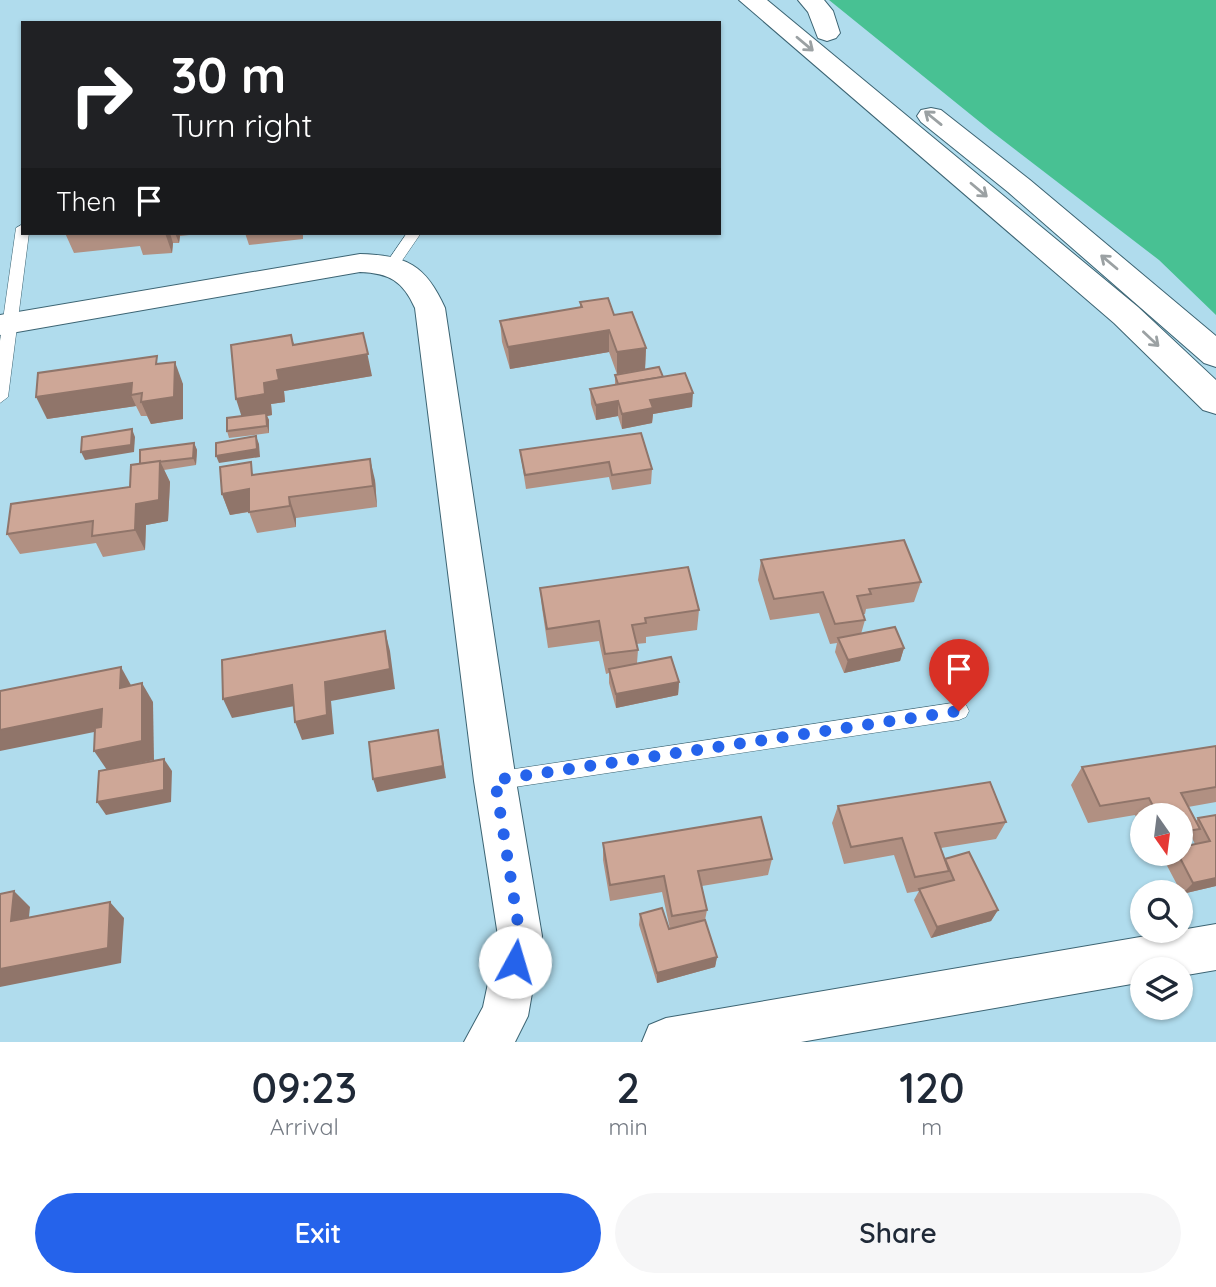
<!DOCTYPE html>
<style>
:root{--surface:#fff;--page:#f6f6f7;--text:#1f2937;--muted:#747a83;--accent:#2563eb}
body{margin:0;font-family:Quicksand,sans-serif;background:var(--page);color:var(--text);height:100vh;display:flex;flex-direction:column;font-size:26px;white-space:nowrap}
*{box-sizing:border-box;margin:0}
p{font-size:23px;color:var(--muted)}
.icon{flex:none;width:38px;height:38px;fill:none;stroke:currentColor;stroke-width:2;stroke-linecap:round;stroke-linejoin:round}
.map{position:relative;height:1042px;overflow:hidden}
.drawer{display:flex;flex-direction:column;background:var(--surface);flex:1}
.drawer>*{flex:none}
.top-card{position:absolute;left:21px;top:21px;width:700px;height:214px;border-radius:0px;box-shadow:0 2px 5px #0004;background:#202124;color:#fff;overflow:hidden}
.needle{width:46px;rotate:166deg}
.controls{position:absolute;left:1130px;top:803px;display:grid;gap:14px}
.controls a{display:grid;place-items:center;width:63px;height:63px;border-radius:50%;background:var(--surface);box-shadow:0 2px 5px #0004;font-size:35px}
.pin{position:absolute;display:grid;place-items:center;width:60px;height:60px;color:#fff;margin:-72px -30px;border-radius:50% 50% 50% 0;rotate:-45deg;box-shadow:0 0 7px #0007}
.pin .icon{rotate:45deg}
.me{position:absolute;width:77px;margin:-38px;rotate:6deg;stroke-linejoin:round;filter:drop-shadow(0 0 5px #0008)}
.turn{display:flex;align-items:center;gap:24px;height:147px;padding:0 35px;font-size:32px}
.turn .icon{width:91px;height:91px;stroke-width:2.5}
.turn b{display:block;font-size:49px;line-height:60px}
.then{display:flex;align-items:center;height:66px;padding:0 35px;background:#0003;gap:14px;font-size:26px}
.eta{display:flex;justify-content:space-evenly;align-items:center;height:119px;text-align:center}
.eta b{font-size:42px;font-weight:600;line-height:49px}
.primary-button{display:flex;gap:14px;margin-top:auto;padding:14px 35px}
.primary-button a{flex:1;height:80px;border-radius:42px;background:var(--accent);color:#fff;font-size:28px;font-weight:600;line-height:80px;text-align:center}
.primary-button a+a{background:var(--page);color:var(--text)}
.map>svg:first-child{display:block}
.green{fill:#48c193}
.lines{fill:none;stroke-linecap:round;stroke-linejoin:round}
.service-casing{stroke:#3c6473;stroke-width:1}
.minor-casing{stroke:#3c6473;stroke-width:2}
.secondary-casing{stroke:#3c6473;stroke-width:2}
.service{fill:#fff;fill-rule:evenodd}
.minor{fill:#fff;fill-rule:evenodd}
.secondary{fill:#fff;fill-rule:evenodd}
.wall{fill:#b19082;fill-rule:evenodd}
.shaded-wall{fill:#90756a}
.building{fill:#cea797;stroke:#90756a;stroke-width:2}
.oneway{stroke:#9ba1a3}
.route{stroke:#2563eb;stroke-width:12;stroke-dasharray:0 21.6}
</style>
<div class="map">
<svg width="1216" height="1042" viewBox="0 0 1216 1042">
<rect width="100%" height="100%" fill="#b0dced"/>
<path class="green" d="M829 0H1216V315L1159 260 991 131Z"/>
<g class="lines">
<defs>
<g id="service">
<path d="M23 224V233H29L8 397 0 403V341L16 228Z"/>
<path d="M407 233H421L397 268H387L385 265Z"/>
<path d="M959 702 966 705 969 711 966 717 959 720 495 790 488 788 485 781 488 774 495 772Z"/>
</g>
<g id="minor">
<path d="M360 254C406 255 426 265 445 308L516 781 542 936 528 1016 515 1042H464L483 1007 498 936 474 781 415 308C403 281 389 273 360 272L0 335V315Z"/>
<path d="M1216 924V970L1181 976V970H1143V982L801 1042H642L649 1025 666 1018Z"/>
</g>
<g id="secondary">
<path d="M739 0H767L1138 307 1216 380V414L1203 410 1114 323Z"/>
<path d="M798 0H824L833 11 840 33 836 38 827 41 818 38 808 12Z"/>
<path d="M931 108 941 110 1030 180 1216 336V367L1204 363 1008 192 921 122 917 116 921 110Z"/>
</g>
</defs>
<use href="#service" class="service-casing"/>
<use href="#minor" class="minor-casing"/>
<use href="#secondary" class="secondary-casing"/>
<use href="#service" class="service"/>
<use href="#minor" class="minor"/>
<use href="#secondary" class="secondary"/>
</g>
<g class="wall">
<path d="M65 233H198V234L180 236 179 243H173L172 253 143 255 140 246 74 253Z"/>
<path d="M245 233H303V239L249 245Z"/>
<path d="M580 302 614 315 646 348 645 369 617 374 609 352 510 369 502 342 500 321 580 308Z"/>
<path d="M291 335 294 345 372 376 284 391 285 402 271 404 272 415 267 416 269 420V433L229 438 227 431 242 416Z"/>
<path d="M160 364 183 384V419L151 424 147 416H141L136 406 47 419Z"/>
<path d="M615 375 663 377 692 407 653 414 652 423 622 429 618 416 596 420 591 404 590 389 615 385Z"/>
<path d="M194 443 197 450 196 465 164 470 170 482 168 521 146 525 145 550 103 557 96 543 20 554 7 534 130 487 140 464Z"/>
<path d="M520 450 652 469 651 484 612 490 609 477 526 489 522 464Z"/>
<path d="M255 475 375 480 377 507 296 518V527L257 533 249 512 230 515 222 494Z"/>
<path d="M761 560 921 582 914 602 866 609 865 614H863L865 620 861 634 904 648 900 661 844 673 835 652 837 643 830 644 819 613 770 620 758 580Z"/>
<path d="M540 588 699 610 697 630 646 637V643L636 644 638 650 637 663 679 682 678 695 616 708 609 683V673L606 674 599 641 548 648 542 608Z"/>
<path d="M1216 746V802L1188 807 1196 821 1198 818 1216 815V886L1182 894 1164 860 1170 854H1181V816H1143V831L1135 815 1088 823 1071 785 1082 767ZM1192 838 1195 844 1185 846Z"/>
<path d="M838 806 1006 822 996 839 941 848 945 859 998 910 991 921 931 938 914 900 919 891 907 893 894 855 844 864 832 823Z"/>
<path d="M603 843 772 859 768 875 702 886 707 910 705 920 717 957 715 967 657 983 639 925 640 914 670 929 662 892 610 901 603 860Z"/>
</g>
<g class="shaded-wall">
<path d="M165 233H170L173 243 172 253Z"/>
<path d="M175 233H179L180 236 179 243Z"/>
<path d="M609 330V352L510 369 508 347Z"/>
<path d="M363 333 372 376 284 391 285 402 271 404 272 415 267 416 269 420V433L267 426 243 421 236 399 264 383 277 370 293 345 291 335 297 356Z"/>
<path d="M646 348 645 369 617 374V352Z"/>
<path d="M175 362 183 384V419L151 424 141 402Z"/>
<path d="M132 383 131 395 136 406 47 419 36 397Z"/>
<path d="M693 393 692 407 653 414 652 423 622 429V414L650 400Z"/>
<path d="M618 401V416L596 420V405Z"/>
<path d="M132 429 135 437 134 452 85 460 81 452Z"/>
<path d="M256 436 259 444 260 457 219 463 216 456Z"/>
<path d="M194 443 197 450 196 465 193 458Z"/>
<path d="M370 459 375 480 377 507 373 486Z"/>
<path d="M160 461 170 482 168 521 146 525 145 550 135 530 136 504Z"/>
<path d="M249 489 257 510 230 515 222 494Z"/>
<path d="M289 497 296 518V527L290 506Z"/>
<path d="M385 631 390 651 395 689 331 701 334 734 302 740 295 722 325 682Z"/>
<path d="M904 648 900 661 844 673 848 660Z"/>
<path d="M121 667 132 687 120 688Z"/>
<path d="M679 682 678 695 616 708V694Z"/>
<path d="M142 683 153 702 154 760 107 770 94 751Z"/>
<path d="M292 685 300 705 232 718 223 699Z"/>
<path d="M102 709 114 728 0 751V730Z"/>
<path d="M438 730 446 778 377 792 373 779Z"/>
<path d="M164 759 172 771 171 802 106 815 97 802Z"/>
<path d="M1216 878V886L1182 894 1193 883Z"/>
<path d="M14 891 30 907 27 936 11 921Z"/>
<path d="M110 902 124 918 121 963 0 987V969Z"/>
<path d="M998 910 991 921 931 938 937 927Z"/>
<path d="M717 957 715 967 657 983V973Z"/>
</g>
<g class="building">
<path d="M608 298 614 315 632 312 646 348 617 352 609 330 508 347 500 321 582 307 580 302Z"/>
<path d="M363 333 368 354 277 370 279 380 264 383 265 394 236 399 231 345 291 335 293 345Z"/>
<path d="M157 356 156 364 175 362 174 397 141 402 142 393 131 395 132 383 36 397 38 373Z"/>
<path d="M659 367 663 377 618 384 615 375Z"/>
<path d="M685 373 693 393 650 400 653 408 622 414 618 401 596 405 590 389Z"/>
<path d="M266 413 267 426 227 431V418Z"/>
<path d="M132 429 131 445 81 452 82 437Z"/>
<path d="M641 433 652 469 612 475 609 462 525 475 520 450Z"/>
<path d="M256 436 257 449 216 456V443Z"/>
<path d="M194 443 193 458 140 464V450Z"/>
<path d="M370 459 373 486 289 497 290 506 249 512V489L222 494 220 467 251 462 252 475Z"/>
<path d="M160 461 159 500 136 504 135 530 92 536 93 521 7 534 11 504 130 487 131 465Z"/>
<path d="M904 540 921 582 869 589 871 594 857 596 865 620 835 624 823 592 774 599 761 560Z"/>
<path d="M688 567 699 610 645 618 646 623 632 625 638 650 605 654 599 621 547 629 540 588Z"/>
<path d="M895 627 904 648 848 660 838 638Z"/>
<path d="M385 631 390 669 325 682 327 715 295 722 292 685 223 699 222 660Z"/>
<path d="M671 657 679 682 616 694 609 669Z"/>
<path d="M121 667 120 688 142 683V741L94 751 95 728 101 727 102 709 0 730V691Z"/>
<path d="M438 730 443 766 373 779 369 742Z"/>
<path d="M1216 746V787L1181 793 1200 829 1181 832V816H1158L1149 798 1100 806 1082 767Z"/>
<path d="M164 759V790L97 802 99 771Z"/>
<path d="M990 782 1006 822 935 833 949 871 915 877 902 838 851 847 838 806Z"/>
<path d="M1216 815V878L1193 883 1178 854H1181V847L1210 841 1198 818Z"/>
<path d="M761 817 772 859 698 871 707 910 672 916 664 876 610 885 603 843Z"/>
<path d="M969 852 998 910 937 927 919 889 954 880 945 859Z"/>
<path d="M14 891 11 921 110 902 108 948 0 969V894Z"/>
<path d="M662 908 669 929 705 920 717 957 657 973 640 914Z"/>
</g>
<defs><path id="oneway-shaft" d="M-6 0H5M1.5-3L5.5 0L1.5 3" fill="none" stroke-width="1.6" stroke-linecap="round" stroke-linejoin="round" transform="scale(1.75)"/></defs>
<g class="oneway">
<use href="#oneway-shaft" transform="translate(805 44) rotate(40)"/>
<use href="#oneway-shaft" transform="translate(933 118) rotate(-141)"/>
<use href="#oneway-shaft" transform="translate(979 190) rotate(40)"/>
<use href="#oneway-shaft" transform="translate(1109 262) rotate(-140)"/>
<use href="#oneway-shaft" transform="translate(1151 339) rotate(43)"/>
</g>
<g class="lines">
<path class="route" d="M515 962 520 936 495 780 959 711"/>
</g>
</svg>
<div class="controls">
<a><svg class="needle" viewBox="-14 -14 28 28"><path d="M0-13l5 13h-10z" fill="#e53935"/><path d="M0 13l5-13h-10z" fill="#747a83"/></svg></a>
<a><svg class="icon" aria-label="search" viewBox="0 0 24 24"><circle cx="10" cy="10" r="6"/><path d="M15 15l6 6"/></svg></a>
<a><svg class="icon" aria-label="layers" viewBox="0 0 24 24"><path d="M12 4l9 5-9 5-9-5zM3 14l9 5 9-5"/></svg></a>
</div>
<div class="pin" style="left:959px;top:711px;background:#d93025"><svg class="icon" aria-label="arrive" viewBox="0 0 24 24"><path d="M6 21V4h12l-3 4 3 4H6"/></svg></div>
<svg class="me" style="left:515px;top:962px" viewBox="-20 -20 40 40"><circle r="19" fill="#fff"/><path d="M0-13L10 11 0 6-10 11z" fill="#2563eb"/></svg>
<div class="top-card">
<div class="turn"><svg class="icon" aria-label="right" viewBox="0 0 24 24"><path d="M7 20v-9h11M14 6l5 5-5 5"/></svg><div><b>30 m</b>Turn right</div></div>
<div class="then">Then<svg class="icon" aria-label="arrive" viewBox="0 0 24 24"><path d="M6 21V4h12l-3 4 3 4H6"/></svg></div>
</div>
</div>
<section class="drawer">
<div class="eta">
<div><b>09:23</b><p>Arrival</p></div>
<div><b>2</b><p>min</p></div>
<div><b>120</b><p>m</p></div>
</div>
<div class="primary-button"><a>Exit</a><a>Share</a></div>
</section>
